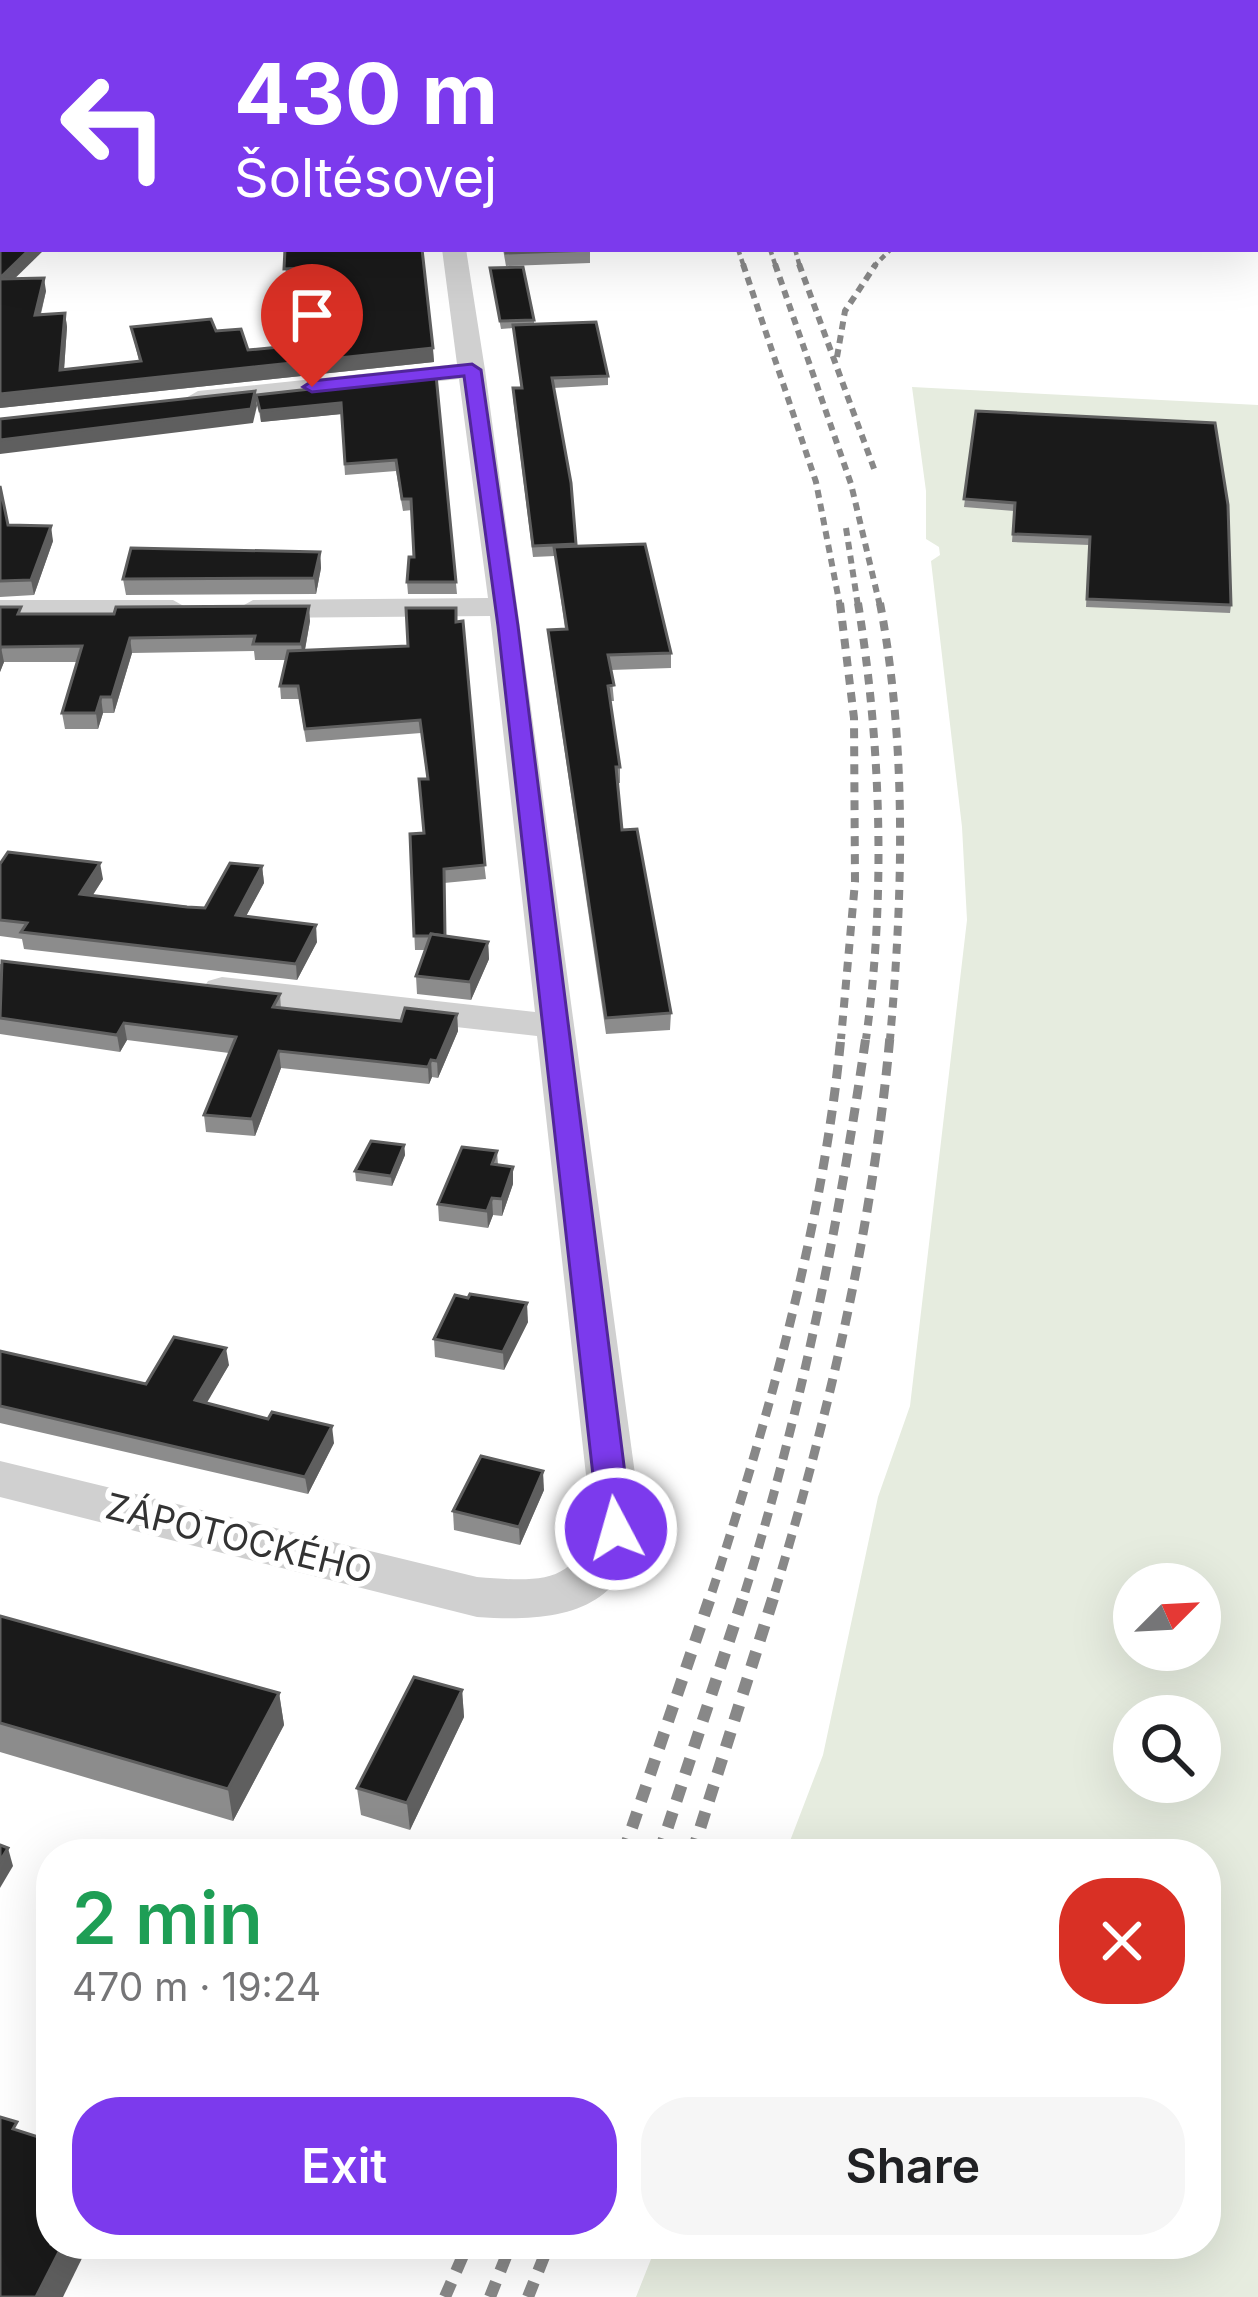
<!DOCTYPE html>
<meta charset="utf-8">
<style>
:root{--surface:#fff;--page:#f6f6f6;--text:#202124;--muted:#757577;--accent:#7c3aed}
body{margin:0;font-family:Inter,sans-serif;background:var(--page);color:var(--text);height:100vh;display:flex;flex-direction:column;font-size:45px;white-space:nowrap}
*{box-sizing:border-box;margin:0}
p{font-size:39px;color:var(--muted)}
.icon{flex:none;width:66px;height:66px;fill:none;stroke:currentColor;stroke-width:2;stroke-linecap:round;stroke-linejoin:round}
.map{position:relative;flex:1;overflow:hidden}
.side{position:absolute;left:36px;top:1839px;width:1185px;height:420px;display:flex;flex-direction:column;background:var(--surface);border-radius:48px;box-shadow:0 12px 48px #0002}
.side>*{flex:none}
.banner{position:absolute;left:0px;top:0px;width:1260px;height:252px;box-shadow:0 12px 48px #0002;background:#7c3aed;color:#fff;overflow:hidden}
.needle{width:78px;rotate:66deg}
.controls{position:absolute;left:1113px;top:1563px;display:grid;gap:24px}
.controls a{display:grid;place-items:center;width:108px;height:108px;border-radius:50%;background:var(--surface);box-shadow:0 12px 48px #0002;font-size:60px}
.pin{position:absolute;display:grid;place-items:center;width:102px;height:102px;color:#fff;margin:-123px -51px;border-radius:50% 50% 50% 0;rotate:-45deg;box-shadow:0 0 12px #0007}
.pin .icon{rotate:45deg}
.me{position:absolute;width:132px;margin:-66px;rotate:354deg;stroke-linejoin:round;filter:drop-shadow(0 0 9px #0008)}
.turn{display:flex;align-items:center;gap:42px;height:252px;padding:0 36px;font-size:54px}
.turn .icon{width:156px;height:156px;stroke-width:2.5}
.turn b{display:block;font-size:84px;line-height:102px}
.round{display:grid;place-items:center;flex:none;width:126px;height:126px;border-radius:48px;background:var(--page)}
.headline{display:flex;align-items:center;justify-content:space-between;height:204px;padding:0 36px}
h1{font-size:72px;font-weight:600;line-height:90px;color:#1e9e55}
.button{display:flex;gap:24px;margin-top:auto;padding:24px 36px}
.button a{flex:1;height:138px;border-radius:48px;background:var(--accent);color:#fff;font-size:48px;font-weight:600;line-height:138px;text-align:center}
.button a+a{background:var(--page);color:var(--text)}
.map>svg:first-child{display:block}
.green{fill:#e6ecdf;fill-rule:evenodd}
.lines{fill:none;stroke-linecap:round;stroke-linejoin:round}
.minor{fill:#d0d0d0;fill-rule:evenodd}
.rail-far4{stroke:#888;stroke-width:4.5;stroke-dasharray:6 4.5;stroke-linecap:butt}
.rail-far3{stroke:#888;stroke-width:6;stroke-dasharray:8 6;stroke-linecap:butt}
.rail-far2{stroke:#888;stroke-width:8;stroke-dasharray:10 8;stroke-linecap:butt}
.rail-far1{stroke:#888;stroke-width:9;stroke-dasharray:14 9;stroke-linecap:butt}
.rail{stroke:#888;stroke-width:12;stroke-dasharray:16 12;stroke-linecap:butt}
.wall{fill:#8c8c8c}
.shaded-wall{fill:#5f5f5f}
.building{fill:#1a1a1a;stroke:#5f5f5f;stroke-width:3}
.route{fill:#7c3aed;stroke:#51269a;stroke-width:3}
.labels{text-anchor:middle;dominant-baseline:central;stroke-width:12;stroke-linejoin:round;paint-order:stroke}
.street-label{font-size:36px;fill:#333;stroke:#fff}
</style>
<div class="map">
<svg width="1258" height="2297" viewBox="0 0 1258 2297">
<rect width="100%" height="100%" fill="#fff"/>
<path class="green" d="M912 387 1258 405V2297H636L657 2244H1206V1854H785L823 1755 878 1497 910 1406 967 920 962 827 931 561 940 555 939 547 926 539V491ZM1134 1584H1200V1650H1134ZM1134 1716H1200V1782H1134Z"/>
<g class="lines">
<g class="minor">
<rect x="410" y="0" width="20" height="3"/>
<rect x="0" y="202" width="3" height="14"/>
<path d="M442 249H466L485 370 640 1511C634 1611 562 1623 477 1617L0 1497V1461L477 1577C540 1582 585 1586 590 1511L537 1036 222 1001 208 997 203 989 208 981 222 977 535 1012 490 616 253 618 237 609 253 600 488 598 459 379 198 407 184 399 198 391 457 364Z"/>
<path d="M0 600H173L189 609 173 618H0Z"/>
</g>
<g class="rail-far4">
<path d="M738 249 744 267"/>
<path d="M770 249 776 267"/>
<path d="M795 249 800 267"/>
<path d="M873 267 891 249"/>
</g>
<g class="rail-far3">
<path d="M743 264 816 482 840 606"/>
<path d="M775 264 851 484 880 606"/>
<path d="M799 264 876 474"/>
<path d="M837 357 845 311 876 264"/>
<path d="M846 528 858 606"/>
</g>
<g class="rail-far2">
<path d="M840 603 854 718 855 882 841 1039"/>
<path d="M858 603C881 745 886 896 866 1039"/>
<path d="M880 603C907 746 903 894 890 1039"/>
</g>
<g class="rail-far1">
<path d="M712 1592C769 1416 824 1220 841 1036"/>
<path d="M745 1592C802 1409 839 1224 866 1036"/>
<path d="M775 1592C830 1411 873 1224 890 1036"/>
</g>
<g class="rail">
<path d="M623 1854 713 1589"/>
<path d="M659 1854 746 1589"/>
<path d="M692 1854 776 1589"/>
<path d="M445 2297 468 2244"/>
<path d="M490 2297 511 2244"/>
<path d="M528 2297 549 2244"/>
</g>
</g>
<g class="wall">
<path d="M236 249H422L434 362 0 408 15 279 46 291 41 314 65 313 67 327 64 370 139 361 131 327 216 331 248 350 311 344V289L302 290 301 281 286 282 285 250 237 251Z"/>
<path d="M503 249H590V263L506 266Z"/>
<path d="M490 268 534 320V325L608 376V385L553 388 571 483 576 547 671 653V668L611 670 614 701H610L620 767V783H617L622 830 671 1013 670 1030 606 1034 549 644 548 630 565 629 555 556 533 557 513 398V388H521L513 328 501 329Z"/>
<path d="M436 375 457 594H408L407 582 414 557 412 510 403 511 396 471 345 475 341 414 261 422 256 395Z"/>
<path d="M976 411 1231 605 1230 613 1086 607 1089 545 1012 542 1014 511 964 507Z"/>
<path d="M0 486 8 525 53 541 34 595 0 597Z"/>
<path d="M320 552 321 568 316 594 126 595 123 579Z"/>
<path d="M0 607 22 614 310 621 305 650 408 646 456 622 486 879 444 883 446 936 488 942 489 959 471 1000 417 994 416 976 425 950H415L410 834 423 833 427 779 421 733 306 742 299 699H281L280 686 286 660H255L254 651 132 653 114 713H103L98 729H65L62 713 77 662H4L0 672Z"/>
<path d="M0 864 103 879 93 895 205 908 262 866 264 883 246 916 317 942 297 980 24 949 22 939 0 936Z"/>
<path d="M0 964 280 994 281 1008 401 1021 457 1014 458 1031 438 1078 432 1077 429 1084 281 1068 255 1136 206 1132 204 1115 229 1053 127 1040 120 1052 0 1034Z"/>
<path d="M404 1145 405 1155 392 1186 356 1181 355 1171Z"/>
<path d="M497 1151 498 1165 513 1184 502 1216 493 1215 488 1228 439 1221 438 1204Z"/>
<path d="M468 1298 528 1322 504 1370 435 1357 434 1339Z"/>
<path d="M0 1351 146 1384 229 1365 206 1403 334 1443 308 1494 0 1423Z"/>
<path d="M544 1490 520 1545 454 1530 453 1511Z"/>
<path d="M0 1616 279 1693 284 1725 233 1821 0 1752Z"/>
<path d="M462 1690 464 1717 410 1830 361 1815 357 1788Z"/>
</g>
<g class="shaded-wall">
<path d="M30 249H45L0 293V278Z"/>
<path d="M44 278 46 291 37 328 35 315Z"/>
<path d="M65 313 67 327 63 384 60 370Z"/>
<path d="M433 348 434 362 0 408V394Z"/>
<path d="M255 391 257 406 253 423 0 454V440Z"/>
<path d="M341 403 342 414 261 422 260 411Z"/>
<path d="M51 526 53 541 34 595 31 580Z"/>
<path d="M320 552 321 568 316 594 314 578Z"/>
<path d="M309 606 310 621 303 660 301 644Z"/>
<path d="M130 638 132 653 114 713 112 697Z"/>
<path d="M1 647 4 662 0 672V649Z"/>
<path d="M101 697 103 713 98 729 96 713Z"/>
<path d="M100 863 103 879 83 910 80 894Z"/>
<path d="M262 866 264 883 238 931 236 915Z"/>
<path d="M316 925 317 942 297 980 296 964Z"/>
<path d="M488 942 489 959 471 1000 470 982Z"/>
<path d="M457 1014 458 1031 438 1078 437 1061Z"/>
<path d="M124 1023 127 1040 120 1052 117 1035Z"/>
<path d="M279 1051 281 1068 255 1136 252 1119Z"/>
<path d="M431 1060 432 1077 429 1084 428 1067Z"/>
<path d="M404 1145 405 1155 392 1186 391 1176Z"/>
<path d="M513 1167V1184L502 1216V1199Z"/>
<path d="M492 1198 493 1215 488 1228 487 1211Z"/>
<path d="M527 1303 528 1322 504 1370 503 1352Z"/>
<path d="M226 1348 229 1365 198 1418 195 1400Z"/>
<path d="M332 1426 334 1443 308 1494 305 1477Z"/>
<path d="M543 1471 544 1490 520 1545 519 1527Z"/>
<path d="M462 1690 464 1717 410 1830 407 1803Z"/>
<path d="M279 1693 284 1725 233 1821 228 1789Z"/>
<path d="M8 1848 13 1866 0 1888V1861Z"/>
<path d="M63 2244H89L63 2297H36Z"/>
</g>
<g class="building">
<path d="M0 0H337V3H3V26L0 27Z"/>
<path d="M371 0H385L394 3H371Z"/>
<path d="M470 0H594L595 1 471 3Z"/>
<path d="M3 42V195L0 192V44Z"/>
<path d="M0 214 3 215V249H30L0 278Z"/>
<path d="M285 249H422L433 348 0 394V279L44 278 35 315 65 313 60 370 141 361 131 327 211 319 216 331 241 329 248 350 311 344 312 276H301V268L284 269Z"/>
<path d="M505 249H590V250L506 253Z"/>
<path d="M523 267 534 320 500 321 490 268Z"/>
<path d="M596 322 608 376 552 378 571 483 576 544 533 546 513 388H522L513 325Z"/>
<path d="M436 375 456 582H407L409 557H414L411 499H402L396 460 345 464 341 403 260 411 256 395Z"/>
<path d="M255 391 251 409 0 440V419Z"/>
<path d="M976 411 1215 423 1228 505 1231 605 1087 599 1090 537 1013 534 1015 503 964 499Z"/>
<path d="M0 486 8 525 51 526 31 580 0 581Z"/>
<path d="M645 544 671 653 608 655 614 685 608 686 620 767H616L622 830 637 829 671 1013 606 1018 548 630 567 629 554 547Z"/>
<path d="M131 548 320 552 314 578 123 579Z"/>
<path d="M309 606 301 644H253L255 636 130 638 112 697H101L96 713H62L82 646 1 647 0 649V607H21L18 614H114L116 607Z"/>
<path d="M406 608H456V622L463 621 485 865 444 869 445 936 431 934 430 936H414L410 834 424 833 419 779H428L420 720 305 729 298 686H280L288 651 408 646Z"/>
<path d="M8 852 100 863 80 894 187 907 205 908 230 863 262 866 236 915 316 925 296 964 21 932 27 923 0 920V864Z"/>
<path d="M431 934 488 942 470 982 416 976Z"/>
<path d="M2 961 280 994 273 1007 401 1021 405 1008 457 1014 437 1061 431 1060 428 1067 279 1051 252 1119 204 1115 236 1037 124 1023 117 1035 0 1018Z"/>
<path d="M371 1141 404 1145 391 1176 355 1171Z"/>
<path d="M462 1147 497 1151 492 1164 513 1167 502 1199 492 1198 487 1211 438 1204Z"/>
<path d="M470 1294 527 1303 503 1352 434 1339 455 1295 468 1298Z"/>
<path d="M174 1337 226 1348 195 1400 268 1419 272 1412 332 1426 305 1477 0 1406V1351L146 1384Z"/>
<path d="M481 1456 543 1471 519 1527 453 1511Z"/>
<path d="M0 1616 279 1693 228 1789 0 1723Z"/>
<path d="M414 1677 462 1690 407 1803 357 1788Z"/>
<path d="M0 1845 8 1848 0 1861Z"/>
<path d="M0 2117 17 2122 13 2129 51 2141V2244H63L36 2297H0Z"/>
</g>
<path class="route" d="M472 364 481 370 518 626 632 1529 627 1538H604L599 1529 498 626 464 376 312 392 303 387 312 381Z"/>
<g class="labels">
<g class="street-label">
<text transform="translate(239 1538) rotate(14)">ZÁPOTOCKÉHO</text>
</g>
</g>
</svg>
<div class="controls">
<a><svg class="needle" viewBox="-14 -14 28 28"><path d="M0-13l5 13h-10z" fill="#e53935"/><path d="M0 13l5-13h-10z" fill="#757577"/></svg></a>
<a><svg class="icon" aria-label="search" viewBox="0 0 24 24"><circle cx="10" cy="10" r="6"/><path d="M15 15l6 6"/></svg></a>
</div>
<div class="pin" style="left:312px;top:387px;background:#d93025"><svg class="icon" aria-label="arrive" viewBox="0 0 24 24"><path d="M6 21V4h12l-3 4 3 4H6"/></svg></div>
<svg class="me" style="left:616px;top:1529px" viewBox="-20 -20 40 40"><circle r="17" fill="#7c3aed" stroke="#fff" stroke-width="3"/><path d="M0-11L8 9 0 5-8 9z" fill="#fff"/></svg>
<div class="banner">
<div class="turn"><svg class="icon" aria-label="left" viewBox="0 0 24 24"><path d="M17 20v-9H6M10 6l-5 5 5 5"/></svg><div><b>430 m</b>Šoltésovej</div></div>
</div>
<section class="side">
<div class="headline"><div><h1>2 min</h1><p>470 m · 19:24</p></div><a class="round" style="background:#d93025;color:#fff"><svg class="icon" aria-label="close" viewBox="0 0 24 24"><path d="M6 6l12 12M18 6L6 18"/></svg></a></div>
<div class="button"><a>Exit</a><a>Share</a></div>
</section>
</div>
